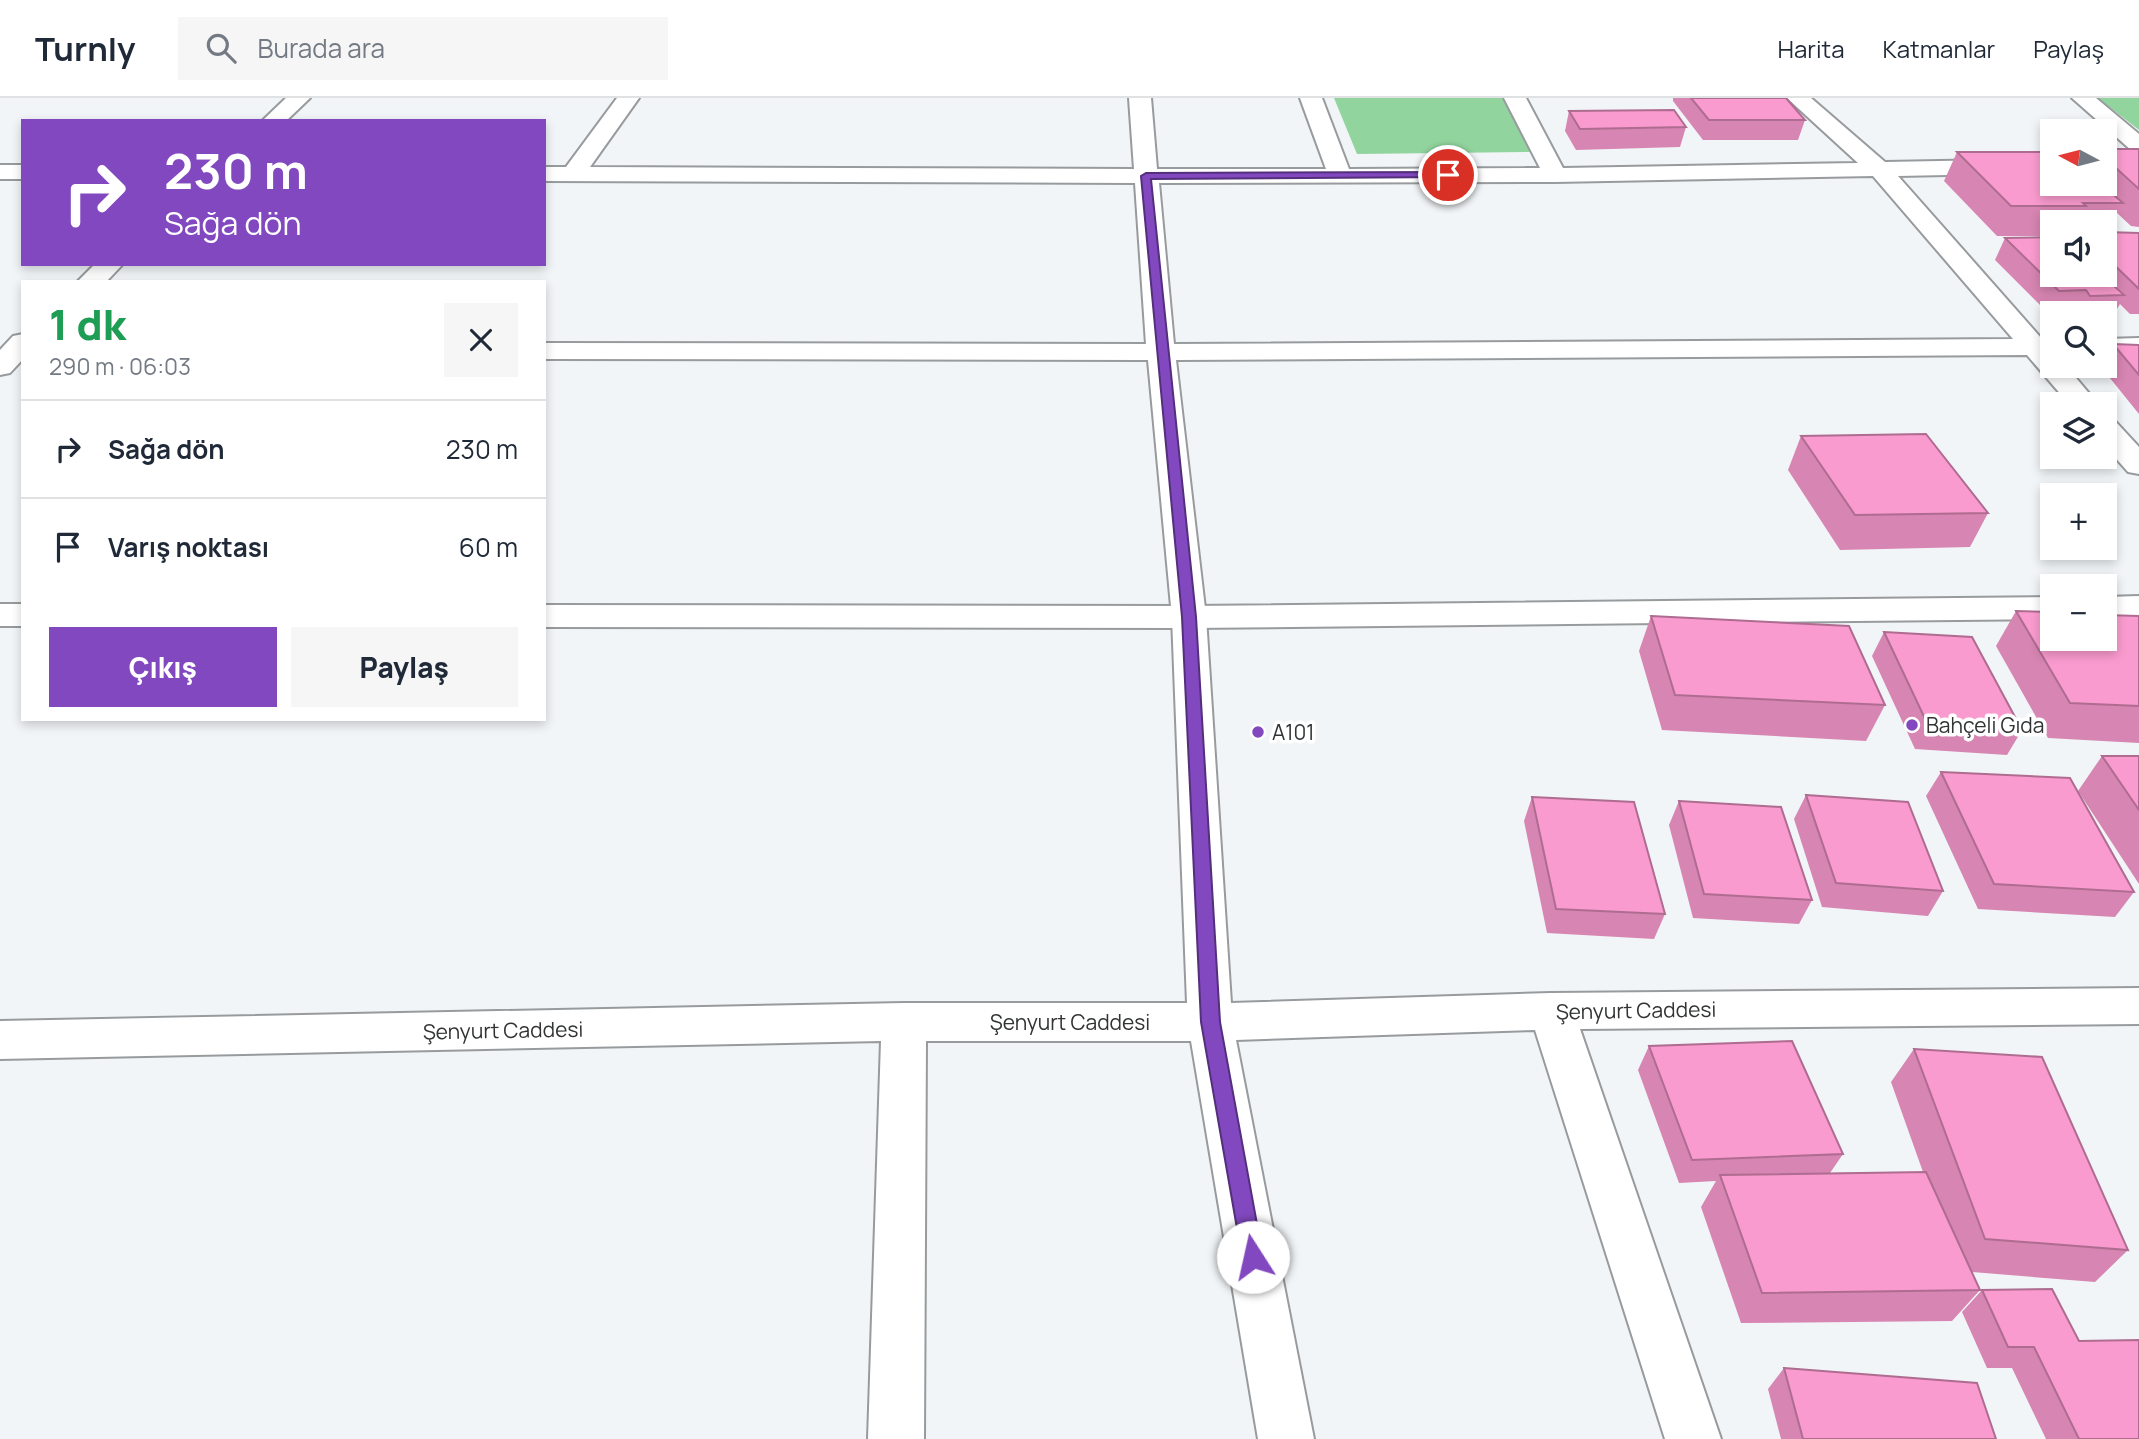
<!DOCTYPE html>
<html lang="tr">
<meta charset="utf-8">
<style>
:root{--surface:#fff;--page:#f6f6f7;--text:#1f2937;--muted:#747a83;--line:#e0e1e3;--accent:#8248bf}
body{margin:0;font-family:Manrope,sans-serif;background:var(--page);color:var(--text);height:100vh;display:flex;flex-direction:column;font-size:26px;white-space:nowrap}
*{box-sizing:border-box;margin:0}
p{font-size:23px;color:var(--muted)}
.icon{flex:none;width:38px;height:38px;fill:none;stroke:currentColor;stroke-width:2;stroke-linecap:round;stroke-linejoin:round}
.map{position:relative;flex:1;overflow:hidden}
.side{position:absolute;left:21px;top:182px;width:525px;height:441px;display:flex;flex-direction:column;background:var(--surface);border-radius:0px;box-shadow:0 4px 10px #0003}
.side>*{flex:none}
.banner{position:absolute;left:21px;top:21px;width:525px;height:147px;border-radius:0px;box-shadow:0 4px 10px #0003;background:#8248bf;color:#fff;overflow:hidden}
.needle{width:46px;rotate:277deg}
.tools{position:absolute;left:2040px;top:21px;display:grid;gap:14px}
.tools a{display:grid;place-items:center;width:77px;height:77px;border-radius:0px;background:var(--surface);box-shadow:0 4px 10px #0003;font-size:35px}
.pin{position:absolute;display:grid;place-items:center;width:60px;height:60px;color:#fff;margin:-30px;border:4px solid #fff;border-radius:50%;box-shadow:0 2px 7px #0007}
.me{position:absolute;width:77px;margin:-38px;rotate:350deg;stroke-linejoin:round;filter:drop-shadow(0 0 5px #0008)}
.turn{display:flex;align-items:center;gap:24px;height:147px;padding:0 28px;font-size:32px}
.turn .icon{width:91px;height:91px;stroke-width:2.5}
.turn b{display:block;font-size:49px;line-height:60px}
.round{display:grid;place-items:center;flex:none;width:74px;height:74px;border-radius:0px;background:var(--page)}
.overview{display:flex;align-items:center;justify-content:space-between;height:119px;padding:0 28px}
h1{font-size:42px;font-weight:800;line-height:52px;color:#1e9e55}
.button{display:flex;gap:14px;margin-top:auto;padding:14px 28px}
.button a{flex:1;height:80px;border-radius:0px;background:var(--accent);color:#fff;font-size:28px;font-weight:800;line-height:80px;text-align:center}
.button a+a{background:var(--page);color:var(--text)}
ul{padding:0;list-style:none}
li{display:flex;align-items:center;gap:21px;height:98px;padding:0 28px;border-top:2px solid var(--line)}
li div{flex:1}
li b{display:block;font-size:26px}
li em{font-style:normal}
header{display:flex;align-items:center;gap:42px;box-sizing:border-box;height:98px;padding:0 35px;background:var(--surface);border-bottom:2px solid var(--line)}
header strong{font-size:33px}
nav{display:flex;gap:38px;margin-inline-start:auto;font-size:24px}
.search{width:490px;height:63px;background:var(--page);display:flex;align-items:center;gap:18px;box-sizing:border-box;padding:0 24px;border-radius:0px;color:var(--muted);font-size:26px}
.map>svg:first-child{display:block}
.green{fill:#91d49e}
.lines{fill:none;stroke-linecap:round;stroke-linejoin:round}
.minor-casing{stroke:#989b9d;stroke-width:4}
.tertiary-casing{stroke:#989b9d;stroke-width:4}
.minor{fill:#fff;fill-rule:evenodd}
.tertiary{fill:#fff;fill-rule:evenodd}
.wall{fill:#d785b2}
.building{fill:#fa9bcf;stroke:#af6c91;stroke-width:2}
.route{fill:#8248bf;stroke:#542f7c;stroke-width:2}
.poi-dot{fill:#8248bf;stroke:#fff;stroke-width:2.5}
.labels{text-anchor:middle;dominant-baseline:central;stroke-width:7;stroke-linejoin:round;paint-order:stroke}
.poi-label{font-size:21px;fill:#313334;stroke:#fff;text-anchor:start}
.street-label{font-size:21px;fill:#313334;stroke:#fff}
</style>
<header>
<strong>Turnly</strong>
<div class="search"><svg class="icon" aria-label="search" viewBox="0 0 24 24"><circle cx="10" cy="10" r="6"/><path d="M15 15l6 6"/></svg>Burada ara</div>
<nav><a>Harita</a><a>Katmanlar</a><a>Paylaş</a></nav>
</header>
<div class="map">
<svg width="2139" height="1341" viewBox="0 0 2139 1341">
<rect width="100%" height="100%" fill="#f1f5f7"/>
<g class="green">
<path d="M1334 0H1502L1531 54 1357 56Z"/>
<path d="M2098 0H2139V32Z"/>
</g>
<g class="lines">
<defs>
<g id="minor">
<path d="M286 0H310L286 23H262Z"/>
<path d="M617 0H639L590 69 1134 71 1129 0H1151L1157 71H1326L1300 0H1322L1349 71 1540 70 1504 0H1526L1563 70 1858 65 1787 0H1811L1885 64 2053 61V75L1898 78 2042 241H2053V268H2066L2098 306H2069L2027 257 1176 262 1206 519 1231 905 1551 895 2139 890V926L1580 931 1721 1341H1665L1535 932 1236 942 1314 1341H1258L1191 943H926L924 1341H868L881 943 0 961V923L904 905H1187L1172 519 1148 262 544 261V245L1146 246 1135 85 544 83V69H566ZM1873 78 2013 241 1174 246 1159 85 1555 84Z"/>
<path d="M2072 0H2096L2139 36V54L2131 52Z"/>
<rect x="0" y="67" width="23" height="14"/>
<path d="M95 166H123L106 184H77Z"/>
<path d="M23 236V261L10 275 0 277V252L13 238Z"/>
<path d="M2139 240V256L2105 257V241Z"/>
<path d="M2105 321 2116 324 2139 349V376L2128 374 2105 348Z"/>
</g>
<g id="tertiary">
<path d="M2139 498V520L2105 521V499Z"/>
<path d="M2053 499V521L1189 530 544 529V507L1189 508Z"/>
<rect x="0" y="506" width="23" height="22"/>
</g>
</defs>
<use href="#minor" class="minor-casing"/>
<use href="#tertiary" class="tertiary-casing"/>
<use href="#minor" class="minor"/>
<use href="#tertiary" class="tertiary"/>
</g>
<g class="wall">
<path d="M1673 0H1786L1805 22 1798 42H1703L1673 3Z"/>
<path d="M1569 13 1686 29 1680 49 1576 52 1565 33Z"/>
<path d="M2105 51H2139V129L2131 128 2117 115 2107 134 2139 135V216H2130L2120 206 2112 219H2105V215H2048L1995 162 2005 140 2053 177H2105V124H2053V138H1997L1944 83 1957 54 2053 86H2105Z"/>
<path d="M2113 246 2139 247V316L2101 269 2105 268V261Z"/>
<path d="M1801 338 1988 415 1970 449 1840 452 1788 372Z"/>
<path d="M2016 513 2139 518V645L2048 640 1996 548Z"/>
<path d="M1651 518 1885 607 1866 643 1662 632 1639 553Z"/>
<path d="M1884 534 2022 632 2007 657 1915 651 1872 558Z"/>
<path d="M2102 658H2139V786L2078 693Z"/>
<path d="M1941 674 2134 794 2115 819 1978 811 1926 698Z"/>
<path d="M1806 697 1943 793 1928 818 1822 809 1794 721Z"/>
<path d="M1532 699 1665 816 1654 841 1547 835 1524 723Z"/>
<path d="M1679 703 1812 802 1799 826 1693 820 1669 727Z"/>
<path d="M1649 948 1843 1056 1830 1075 1923 1074 1891 984 1914 951 2128 1152 2095 1184 1972 1174 1980 1192 1952 1223 1741 1225 1701 1109 1716 1083 1679 1085 1638 972Z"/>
<path d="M1982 1192 2079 1243 2139 1341H2046L2012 1270H1987L1962 1214Z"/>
<path d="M1784 1270 1996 1341H1781L1768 1291Z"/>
</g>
<g class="building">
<path d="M1691 0H1786L1805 22H1709Z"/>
<path d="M1674 12 1686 29 1580 31 1569 13Z"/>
<path d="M2105 51H2139V91L2105 60Z"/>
<path d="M1957 54H2053V86H2101L2123 105H2083L2086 108H2011Z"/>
<path d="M2105 134 2139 135V191L2105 158Z"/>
<path d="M2053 139V177H2102L2124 197 2090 198 2086 192 2059 193 2005 140Z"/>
<path d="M2113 246 2139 247V277Z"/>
<path d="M1926 336 1988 415 1855 417 1801 338Z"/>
<path d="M2016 513 2053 514V541H2105V517L2139 518V608L2070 605Z"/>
<path d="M1651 518 1849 528 1885 607 1675 597Z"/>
<path d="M1884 534 1972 539 2022 632 1928 627Z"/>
<path d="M2102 658H2139V712Z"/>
<path d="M1941 674 2070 680 2134 794 1994 786Z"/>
<path d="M1806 697 1908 704 1943 793 1836 785Z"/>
<path d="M1532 699 1634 704 1665 816 1556 811Z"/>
<path d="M1679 703 1781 709 1812 802 1704 796Z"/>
<path d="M1792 943 1843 1056 1692 1062 1649 948Z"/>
<path d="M1914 951 2042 959 2128 1152 1985 1141Z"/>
<path d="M1926 1074 1980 1192 1762 1195 1720 1077Z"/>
<path d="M2052 1191 2079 1243 2139 1242V1341H2079L2034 1249H2008L1982 1192Z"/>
<path d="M1784 1270 1977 1285 1996 1341H1803Z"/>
</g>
<path class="route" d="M1448 74 1452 77 1451 79 1151 81 1196 519 1220 924 1263 1159 1260 1166 1253 1169 1245 1166 1242 1159 1201 924 1182 519 1141 78 1146 75Z"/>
<g class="poi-dot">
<circle cx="1912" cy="627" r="7"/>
<circle cx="1258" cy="634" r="7"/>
</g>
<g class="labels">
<g class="poi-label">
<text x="1926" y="627">Bahçeli Gıda</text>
<text x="1272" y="634">A101</text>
</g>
<g class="street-label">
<text transform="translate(1636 912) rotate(-1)">Şenyurt Caddesi</text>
<text x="1070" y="924">Şenyurt Caddesi</text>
<text transform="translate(503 932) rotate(-1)">Şenyurt Caddesi</text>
</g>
</g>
</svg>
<div class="tools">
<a><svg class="needle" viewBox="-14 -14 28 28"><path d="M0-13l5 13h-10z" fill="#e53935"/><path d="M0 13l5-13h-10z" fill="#747a83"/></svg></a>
<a><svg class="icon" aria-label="sound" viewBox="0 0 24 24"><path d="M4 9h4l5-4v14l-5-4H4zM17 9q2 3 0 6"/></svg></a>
<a><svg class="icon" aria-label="search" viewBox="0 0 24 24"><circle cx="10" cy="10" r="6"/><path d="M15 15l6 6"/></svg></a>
<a><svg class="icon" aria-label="layers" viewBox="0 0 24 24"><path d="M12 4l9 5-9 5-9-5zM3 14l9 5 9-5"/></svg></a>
<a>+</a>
<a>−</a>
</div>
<div class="pin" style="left:1448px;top:77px;background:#d93025"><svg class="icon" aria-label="arrive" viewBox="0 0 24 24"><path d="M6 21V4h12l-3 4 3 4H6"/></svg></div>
<svg class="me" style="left:1253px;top:1159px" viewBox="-20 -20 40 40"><circle r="19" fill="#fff"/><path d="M0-13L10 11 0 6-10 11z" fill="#8248bf"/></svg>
<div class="banner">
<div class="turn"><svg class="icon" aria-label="right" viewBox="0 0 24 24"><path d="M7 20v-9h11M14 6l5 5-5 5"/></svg><div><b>230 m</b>Sağa dön</div></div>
</div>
<section class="side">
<div class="overview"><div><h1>1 dk</h1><p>290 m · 06:03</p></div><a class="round"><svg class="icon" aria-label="close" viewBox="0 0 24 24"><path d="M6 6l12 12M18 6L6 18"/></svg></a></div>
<ul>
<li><svg class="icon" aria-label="right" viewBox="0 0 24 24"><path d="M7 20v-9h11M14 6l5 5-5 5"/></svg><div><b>Sağa dön</b></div><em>230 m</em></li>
<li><svg class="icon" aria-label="arrive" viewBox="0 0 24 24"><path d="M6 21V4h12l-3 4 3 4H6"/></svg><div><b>Varış noktası</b></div><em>60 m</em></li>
</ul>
<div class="button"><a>Çıkış</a><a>Paylaş</a></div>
</section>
</div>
